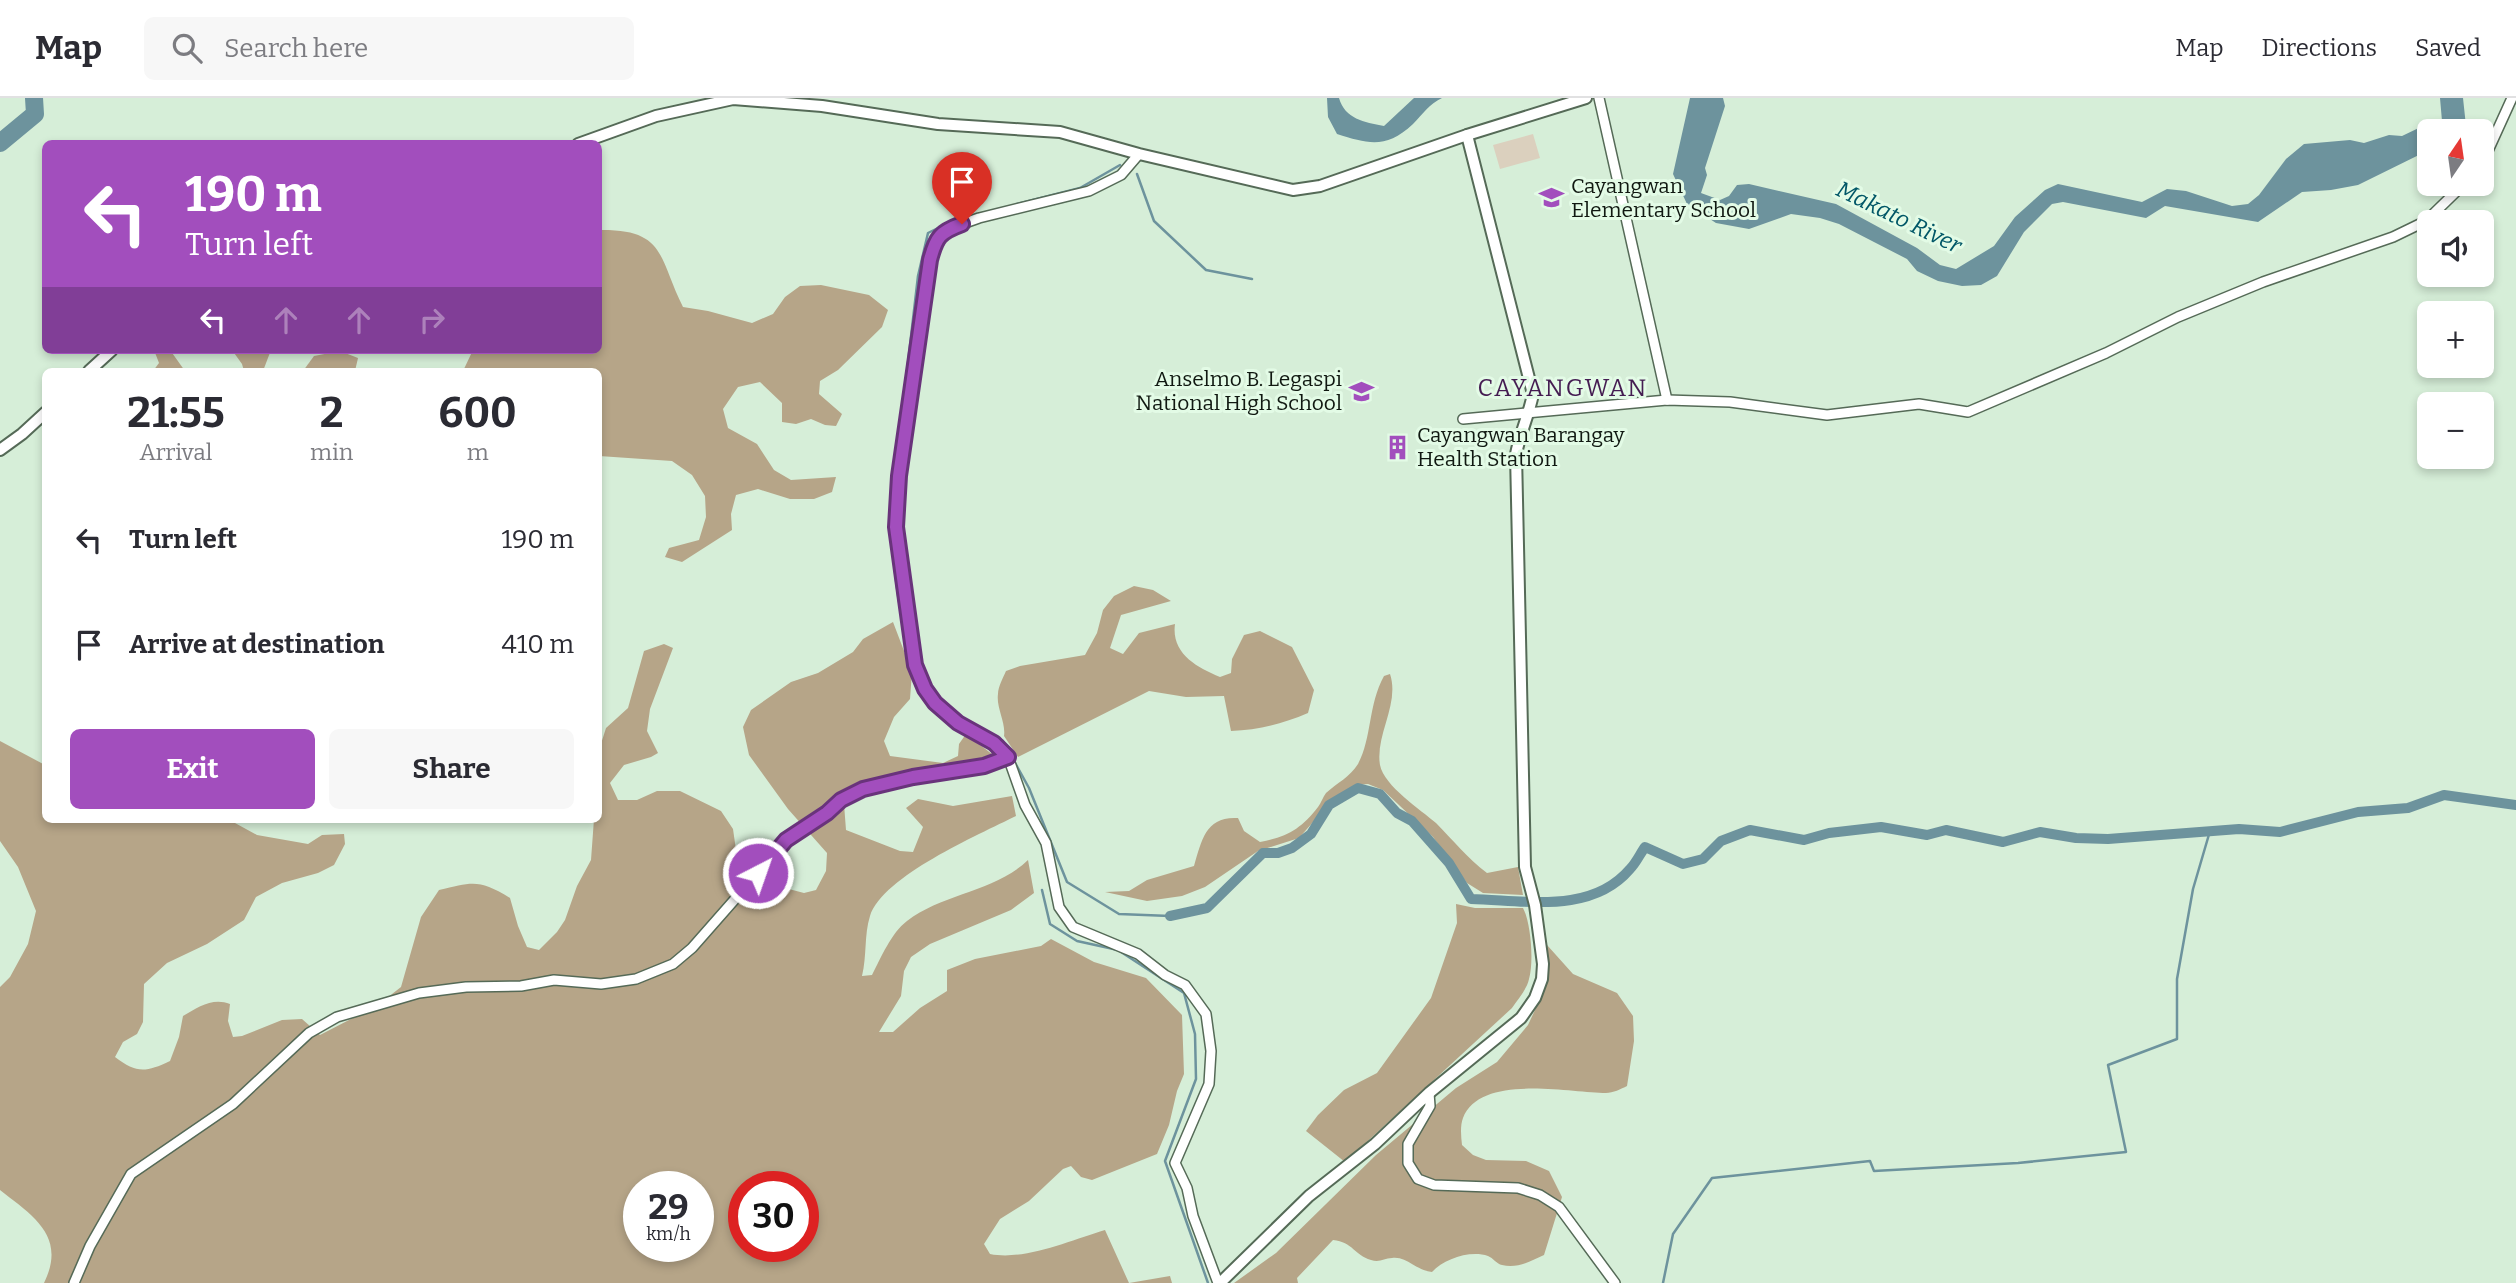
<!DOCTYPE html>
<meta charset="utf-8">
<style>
:root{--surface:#fff;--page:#f7f7f7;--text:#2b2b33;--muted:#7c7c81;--line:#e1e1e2;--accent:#a24ebd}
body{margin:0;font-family:Bitter,serif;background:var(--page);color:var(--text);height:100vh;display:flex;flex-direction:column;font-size:26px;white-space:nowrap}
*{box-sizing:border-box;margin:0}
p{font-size:23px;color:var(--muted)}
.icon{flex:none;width:38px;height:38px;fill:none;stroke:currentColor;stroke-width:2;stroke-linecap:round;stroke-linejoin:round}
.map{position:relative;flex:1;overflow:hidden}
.details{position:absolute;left:42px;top:270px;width:560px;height:455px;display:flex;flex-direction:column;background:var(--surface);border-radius:10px;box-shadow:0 4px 10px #0003}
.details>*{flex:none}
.top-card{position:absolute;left:42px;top:42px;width:560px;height:214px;border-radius:10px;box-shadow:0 4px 10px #0003;background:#a24ebd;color:#fff;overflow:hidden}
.needle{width:46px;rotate:13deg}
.controls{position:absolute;left:2417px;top:21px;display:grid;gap:14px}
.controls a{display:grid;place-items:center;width:77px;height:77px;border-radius:10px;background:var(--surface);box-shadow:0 4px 10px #0003;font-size:35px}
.speed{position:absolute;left:623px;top:1073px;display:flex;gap:14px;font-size:35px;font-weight:700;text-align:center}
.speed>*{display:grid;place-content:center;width:91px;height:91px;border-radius:50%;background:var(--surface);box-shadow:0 4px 10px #0003;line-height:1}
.speed small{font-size:18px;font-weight:400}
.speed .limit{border:10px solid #d22;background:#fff;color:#111}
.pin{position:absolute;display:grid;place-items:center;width:60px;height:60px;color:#fff;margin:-72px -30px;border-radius:50% 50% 50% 0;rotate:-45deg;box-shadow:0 0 7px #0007}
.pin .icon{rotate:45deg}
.me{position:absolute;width:77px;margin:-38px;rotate:41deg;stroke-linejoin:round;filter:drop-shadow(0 0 5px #0008)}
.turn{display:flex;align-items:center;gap:24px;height:147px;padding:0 28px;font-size:32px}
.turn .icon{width:91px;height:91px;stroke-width:2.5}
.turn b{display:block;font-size:49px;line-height:60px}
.lanes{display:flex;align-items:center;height:66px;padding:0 28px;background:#0003;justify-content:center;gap:35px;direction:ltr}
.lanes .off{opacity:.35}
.eta{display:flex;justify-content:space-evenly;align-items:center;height:119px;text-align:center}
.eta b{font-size:42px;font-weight:700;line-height:49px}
.cta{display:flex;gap:14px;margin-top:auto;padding:14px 28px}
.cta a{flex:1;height:80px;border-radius:10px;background:var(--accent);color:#fff;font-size:28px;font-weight:700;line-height:80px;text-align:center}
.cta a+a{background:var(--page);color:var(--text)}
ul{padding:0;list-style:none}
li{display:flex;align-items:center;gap:21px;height:105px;padding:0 28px}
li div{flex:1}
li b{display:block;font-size:26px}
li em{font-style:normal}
header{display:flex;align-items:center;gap:42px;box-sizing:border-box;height:98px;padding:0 35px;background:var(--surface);border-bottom:2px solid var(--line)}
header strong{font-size:33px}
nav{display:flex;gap:38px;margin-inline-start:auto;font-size:24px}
.search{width:490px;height:63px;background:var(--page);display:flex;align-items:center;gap:18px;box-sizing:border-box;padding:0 24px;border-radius:10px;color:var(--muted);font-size:26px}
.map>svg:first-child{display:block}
.green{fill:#dbd0be}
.forest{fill:#b6a588;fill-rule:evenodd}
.water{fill:#6d939d}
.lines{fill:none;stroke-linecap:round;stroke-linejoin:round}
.stream{stroke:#6d939d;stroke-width:2.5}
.canal{stroke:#6d939d;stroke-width:10}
.river{stroke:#6d939d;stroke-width:18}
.minor-casing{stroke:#556a57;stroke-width:12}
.tertiary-casing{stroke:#556a57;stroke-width:14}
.minor{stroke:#fff;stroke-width:9}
.tertiary{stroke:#fff;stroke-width:10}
.route-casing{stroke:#69337b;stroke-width:18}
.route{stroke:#a24ebd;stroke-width:12}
.labels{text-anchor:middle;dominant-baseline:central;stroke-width:6;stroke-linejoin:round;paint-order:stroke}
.poi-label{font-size:21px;fill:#101811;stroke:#e3fbe6;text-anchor:start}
.water-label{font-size:23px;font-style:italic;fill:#015767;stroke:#e3fbe6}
.quarter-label{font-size:24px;letter-spacing:2px;fill:#451d52;stroke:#e3fbe6}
</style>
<header>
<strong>Map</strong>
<div class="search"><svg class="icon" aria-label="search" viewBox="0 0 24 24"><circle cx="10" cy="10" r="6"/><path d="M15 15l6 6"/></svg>Search here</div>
<nav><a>Map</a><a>Directions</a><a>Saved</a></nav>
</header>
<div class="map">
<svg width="2516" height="1185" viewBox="0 0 2516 1185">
<rect width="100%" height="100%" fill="#d6eed8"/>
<path class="green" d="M1533 36 1540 60 1500 71 1493 47Z"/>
<g class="forest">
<path d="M599 132C666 131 658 159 683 209L708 213 752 225 773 216 785 199 800 188 821 187 869 197 888 212 882 229 838 272 820 283 819 296 842 316 836 328 825 327 811 321 796 326 782 324V305L760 284 738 289 723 311 728 330 757 346 774 372 791 382 836 379 832 394 814 401H790L758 391 736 397 731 416 732 432 682 464 665 459 669 450 699 442 706 419 705 398 692 377 672 363 599 358 598 273H463L473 252H598Z"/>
<path d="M154 252H170L185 273H153L159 265Z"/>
<path d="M232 252H271L263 273H244L242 266Z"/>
<path d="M340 253 358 260 355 273H303L314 258Z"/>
<path d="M1134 488 1153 492 1171 503 1121 517 1110 550 1123 556 1139 535 1175 526C1171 555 1196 569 1220 579L1231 575 1232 561 1244 537 1260 533 1292 549 1314 592 1308 615C1282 626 1258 632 1231 633L1224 598 1186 599 1149 593 1018 659 1004 638C1006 624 996 610 998 596 998 589 1003 580 1006 573L1020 568 1085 557 1097 535 1103 512 1114 498Z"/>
<path d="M893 524 912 574 910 601 894 619 884 643 890 658 943 665 958 658 959 646 966 636 997 660C970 665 949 674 923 682 898 690 867 692 844 706L846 732 900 753 913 754 923 729 906 710 918 701 953 708 1012 698 1016 718C978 737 883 778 870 818 864 837 867 858 862 878L872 877C881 860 891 835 907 823 943 795 995 794 1028 762L1034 795 1011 812 930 846 911 859 904 873 901 898 879 934H893L920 910 947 893V872L975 861 1041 848 1051 841 1094 864 1146 880 1182 917 1184 976 1177 993 1169 1027 1157 1056 1092 1082 1081 1079 1071 1068 1063 1071 1029 1103 1000 1121 984 1146 990 1156C1025 1163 1071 1142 1105 1132L1129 1185 1170 1178 1172 1185H44C67 1138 33 1118 0 1092V889L10 879 28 846 36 813 18 769 0 743V643L45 667 46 721H236L235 725 257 737 308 746 322 737 344 736 345 746 334 767 318 775 282 785 256 799 244 822 207 846 167 865 144 886 143 924 137 936 123 944 115 959C136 975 145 975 170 963L179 939 183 918C198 909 213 899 230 906L228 923 233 939 242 938 282 922 302 921 320 937 378 907 401 889 421 819 439 792C473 784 479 781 510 800L518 828 527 849 539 852 557 834 565 822 577 788 591 762 594 721H598L599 652 606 630 628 610 644 553 664 546 673 550 650 611 647 633 658 655 651 659 624 667 610 685 618 702H637L657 693H680L721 713 733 731 738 766 752 804 760 812 774 796 785 790 804 795 816 792 826 773 827 755 788 711 749 657 743 629 751 612 791 584 818 575 853 554 863 541ZM639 1088H698V1148H639ZM744 1088H803V1148H744Z"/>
<path d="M1390 576C1400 606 1375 637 1380 667 1384 688 1421 712 1436 725 1453 742 1467 760 1487 775L1518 769 1523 797 1483 795 1467 785 1433 739 1383 692 1368 686 1356 687 1335 699 1299 740 1258 753 1205 789 1182 798 1147 803 1105 794 1129 793 1147 782 1194 768C1202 741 1206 718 1238 720L1244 733 1260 744C1287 739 1301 731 1318 709 1321 705 1323 699 1326 695 1337 685 1350 679 1358 666 1372 640 1368 607 1384 578Z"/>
<path d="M1456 806 1475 810H1523C1531 825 1534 864 1529 881 1527 891 1518 901 1512 910L1345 1064 1306 1033 1318 1017 1344 992 1377 975 1431 900 1457 825Z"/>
<path d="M1547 847 1573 876 1617 895 1633 918 1634 943 1627 988C1621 991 1613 995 1606 995 1570 995 1480 975 1463 1020 1460 1028 1461 1038 1462 1047L1473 1057 1486 1062 1526 1063 1549 1073 1562 1099 1544 1157C1531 1163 1517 1171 1502 1167 1497 1166 1493 1160 1488 1158 1470 1152 1444 1161 1432 1174 1415 1172 1407 1158 1392 1160 1384 1160 1380 1165 1371 1162 1354 1157 1353 1144 1333 1142L1297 1180 1298 1185H1234L1276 1155 1376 1057 1456 990 1497 964 1528 927 1542 897 1549 869Z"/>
</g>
<g class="water">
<path d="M1327 0H1339C1345 21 1364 24 1384 28L1414 0H1442C1429 6 1423 16 1413 26 1386 51 1369 46 1337 36L1328 19Z"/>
<path d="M1690 0H1723L1725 8 1705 70 1707 77 1701 95 1720 102 1729 98 1737 87 1749 86 1836 106 1917 150 1940 167 1956 171 1994 148 2015 119 2045 92 2058 86 2142 104 2167 91 2186 93 2232 108 2248 106 2259 97 2286 61 2304 46 2350 42 2364 45 2389 37 2402 38 2427 26 2442 23 2440 0H2463L2466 28 2458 33H2429V52L2358 87 2331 92 2302 94 2258 124 2165 108 2146 120 2063 104 2052 106 2024 134 1997 178 1981 187 1962 188 1938 183 1917 173 1907 161 1839 126 1820 120 1791 116 1749 131 1716 125 1687 106 1673 76Z"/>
</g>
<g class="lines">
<g class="stream">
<path d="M1137 76 1154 123 1206 172 1252 181"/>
<path d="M1017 106 1080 90 1120 67"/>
<path d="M896 368 918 178 928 135 950 124 974 117"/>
<path d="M894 388C889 439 895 487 905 537L909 539"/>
<path d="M916 546C922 575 928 591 950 612"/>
<path d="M955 617 982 633"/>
<path d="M988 637 1003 643 1009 654"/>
<path d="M1014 663 1029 690 1067 784 1119 816 1170 818"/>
<path d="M1042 792 1050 826 1077 843 1118 852 1184 895 1195 936 1196 981 1165 1063 1208 1185"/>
<path d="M1663 1185 1673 1136 1712 1080 1870 1063 1874 1073 2018 1065 2126 1054 2108 967 2177 941V881L2193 791 2210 733"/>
</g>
<path class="canal" d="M1170 818 1207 810 1263 755H1278L1292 750 1311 736 1329 707 1358 690 1380 696 1397 715 1412 723 1449 765 1471 801C1524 802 1591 817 1630 771 1636 765 1640 756 1645 749L1683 766 1703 761 1721 743 1750 732 1804 742 1829 735 1881 729 1927 737 1946 732 2003 744 2040 734 2076 740 2108 741 2239 731 2280 734 2358 714 2408 710 2444 697 2516 707"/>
<path class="river" d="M0 45 35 16 34 0"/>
<defs>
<g id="minor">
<path d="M1599 0 1667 302"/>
<path d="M1139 56 1121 77 1089 93 979 120 945 132 935 144 930 162 899 378 896 429 915 567 925 591 935 605 958 625 994 645 1008 659 1025 707 1046 745 1059 809 1073 829 1138 856 1165 877 1185 887 1206 916 1211 953 1209 986 1175 1065 1187 1090 1193 1118 1218 1185"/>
<path d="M2482 66 2512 0"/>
<path d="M1463 321 1667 302 1730 304 1827 317 1919 306 1968 314 2106 255 2178 219 2263 184 2393 139 2426 123 2464 86"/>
<path d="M1429 995 1430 1008 1408 1046V1065L1418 1081 1434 1087 1518 1090 1540 1097 1559 1109 1615 1185"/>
<path d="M74 1185 90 1148 131 1076 233 1006 309 935 337 919 419 895 466 889 521 888 554 882 601 886 636 881 673 866 692 850 787 742 827 715 841 702 863 691 913 679 984 668 1008 659"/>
</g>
<g id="tertiary">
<path d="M578 46 656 18 733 1 822 8 938 26 1060 34 1139 56 1293 92 1320 88 1467 37 1586 0"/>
<path d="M89 273 112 252"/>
<path d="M0 352 22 336 46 314"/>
<path d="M1220 1185 1309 1098 1375 1046 1429 995 1521 920 1535 900 1542 881 1543 866 1535 807 1525 769 1516 356C1520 335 1529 317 1533 296L1467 37"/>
</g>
</defs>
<use href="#minor" class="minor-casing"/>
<use href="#tertiary" class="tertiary-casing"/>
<use href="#minor" class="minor"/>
<use href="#tertiary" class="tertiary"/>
</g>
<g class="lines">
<defs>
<path id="route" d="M758 775 786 742 827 715 841 702 863 691 913 679 984 668 1008 659 994 645 958 625 935 605 925 591 915 567 896 429 899 378 930 162C936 139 940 134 962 126"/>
</defs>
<use href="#route" class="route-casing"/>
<use href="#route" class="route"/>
</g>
<defs>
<symbol id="school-bare" viewBox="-9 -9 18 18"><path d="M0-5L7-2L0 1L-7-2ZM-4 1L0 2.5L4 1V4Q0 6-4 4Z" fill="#a24ebd" stroke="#e3fbe6" stroke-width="2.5" paint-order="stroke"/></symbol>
<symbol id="building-bare" viewBox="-9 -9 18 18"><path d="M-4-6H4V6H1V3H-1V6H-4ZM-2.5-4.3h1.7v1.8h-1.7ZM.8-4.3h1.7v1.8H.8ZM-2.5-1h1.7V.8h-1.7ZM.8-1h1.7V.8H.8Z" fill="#a24ebd" stroke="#e3fbe6" stroke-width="2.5" paint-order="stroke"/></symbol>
</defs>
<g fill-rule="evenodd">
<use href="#school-bare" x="1534" y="82" width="35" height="35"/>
<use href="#school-bare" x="1344" y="276" width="35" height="35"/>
<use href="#building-bare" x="1380" y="332" width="35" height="35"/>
</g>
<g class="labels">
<g class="poi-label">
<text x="1571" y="88">Cayangwan<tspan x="1571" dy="24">Elementary School</tspan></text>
<text x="1342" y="281" text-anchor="end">Anselmo B. Legaspi<tspan x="1342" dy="24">National High School</tspan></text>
<text x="1417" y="337">Cayangwan Barangay<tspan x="1417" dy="24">Health Station</tspan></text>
</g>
<g class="water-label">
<text transform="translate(1899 119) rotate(26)">Makato River</text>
</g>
<g class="quarter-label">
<text x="1563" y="290">CAYANGWAN</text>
</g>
</g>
</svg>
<div class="controls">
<a><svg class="needle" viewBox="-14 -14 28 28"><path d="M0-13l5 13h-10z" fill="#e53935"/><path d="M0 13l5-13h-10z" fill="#7c7c81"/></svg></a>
<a><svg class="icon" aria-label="sound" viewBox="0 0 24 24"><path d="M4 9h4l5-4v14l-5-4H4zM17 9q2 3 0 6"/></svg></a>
<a>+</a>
<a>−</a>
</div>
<div class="speed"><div>29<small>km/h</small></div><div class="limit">30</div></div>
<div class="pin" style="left:962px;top:126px;background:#d93025"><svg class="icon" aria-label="arrive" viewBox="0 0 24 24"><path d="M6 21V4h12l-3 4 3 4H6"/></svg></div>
<svg class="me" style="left:758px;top:775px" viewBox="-20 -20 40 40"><circle r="17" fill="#a24ebd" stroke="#fff" stroke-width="3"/><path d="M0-11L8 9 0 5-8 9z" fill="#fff"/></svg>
<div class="top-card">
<div class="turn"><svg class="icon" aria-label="left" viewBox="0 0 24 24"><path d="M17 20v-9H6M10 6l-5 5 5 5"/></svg><div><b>190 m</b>Turn left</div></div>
<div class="lanes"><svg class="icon" aria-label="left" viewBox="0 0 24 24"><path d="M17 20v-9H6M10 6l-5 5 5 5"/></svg><svg class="icon off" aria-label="ahead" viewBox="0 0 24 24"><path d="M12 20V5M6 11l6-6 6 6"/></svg><svg class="icon off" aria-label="ahead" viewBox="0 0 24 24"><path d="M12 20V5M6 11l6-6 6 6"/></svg><svg class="icon off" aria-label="right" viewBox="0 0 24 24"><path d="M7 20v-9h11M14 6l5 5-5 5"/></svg></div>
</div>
<section class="details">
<div class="eta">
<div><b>21:55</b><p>Arrival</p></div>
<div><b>2</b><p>min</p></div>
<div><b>600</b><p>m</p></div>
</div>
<ul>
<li><svg class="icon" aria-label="left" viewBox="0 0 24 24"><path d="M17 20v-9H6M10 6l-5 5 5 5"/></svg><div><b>Turn left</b></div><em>190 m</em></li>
<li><svg class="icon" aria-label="arrive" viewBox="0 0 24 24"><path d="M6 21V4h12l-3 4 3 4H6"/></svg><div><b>Arrive at destination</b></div><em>410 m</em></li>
</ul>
<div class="cta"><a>Exit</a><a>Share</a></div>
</section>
</div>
